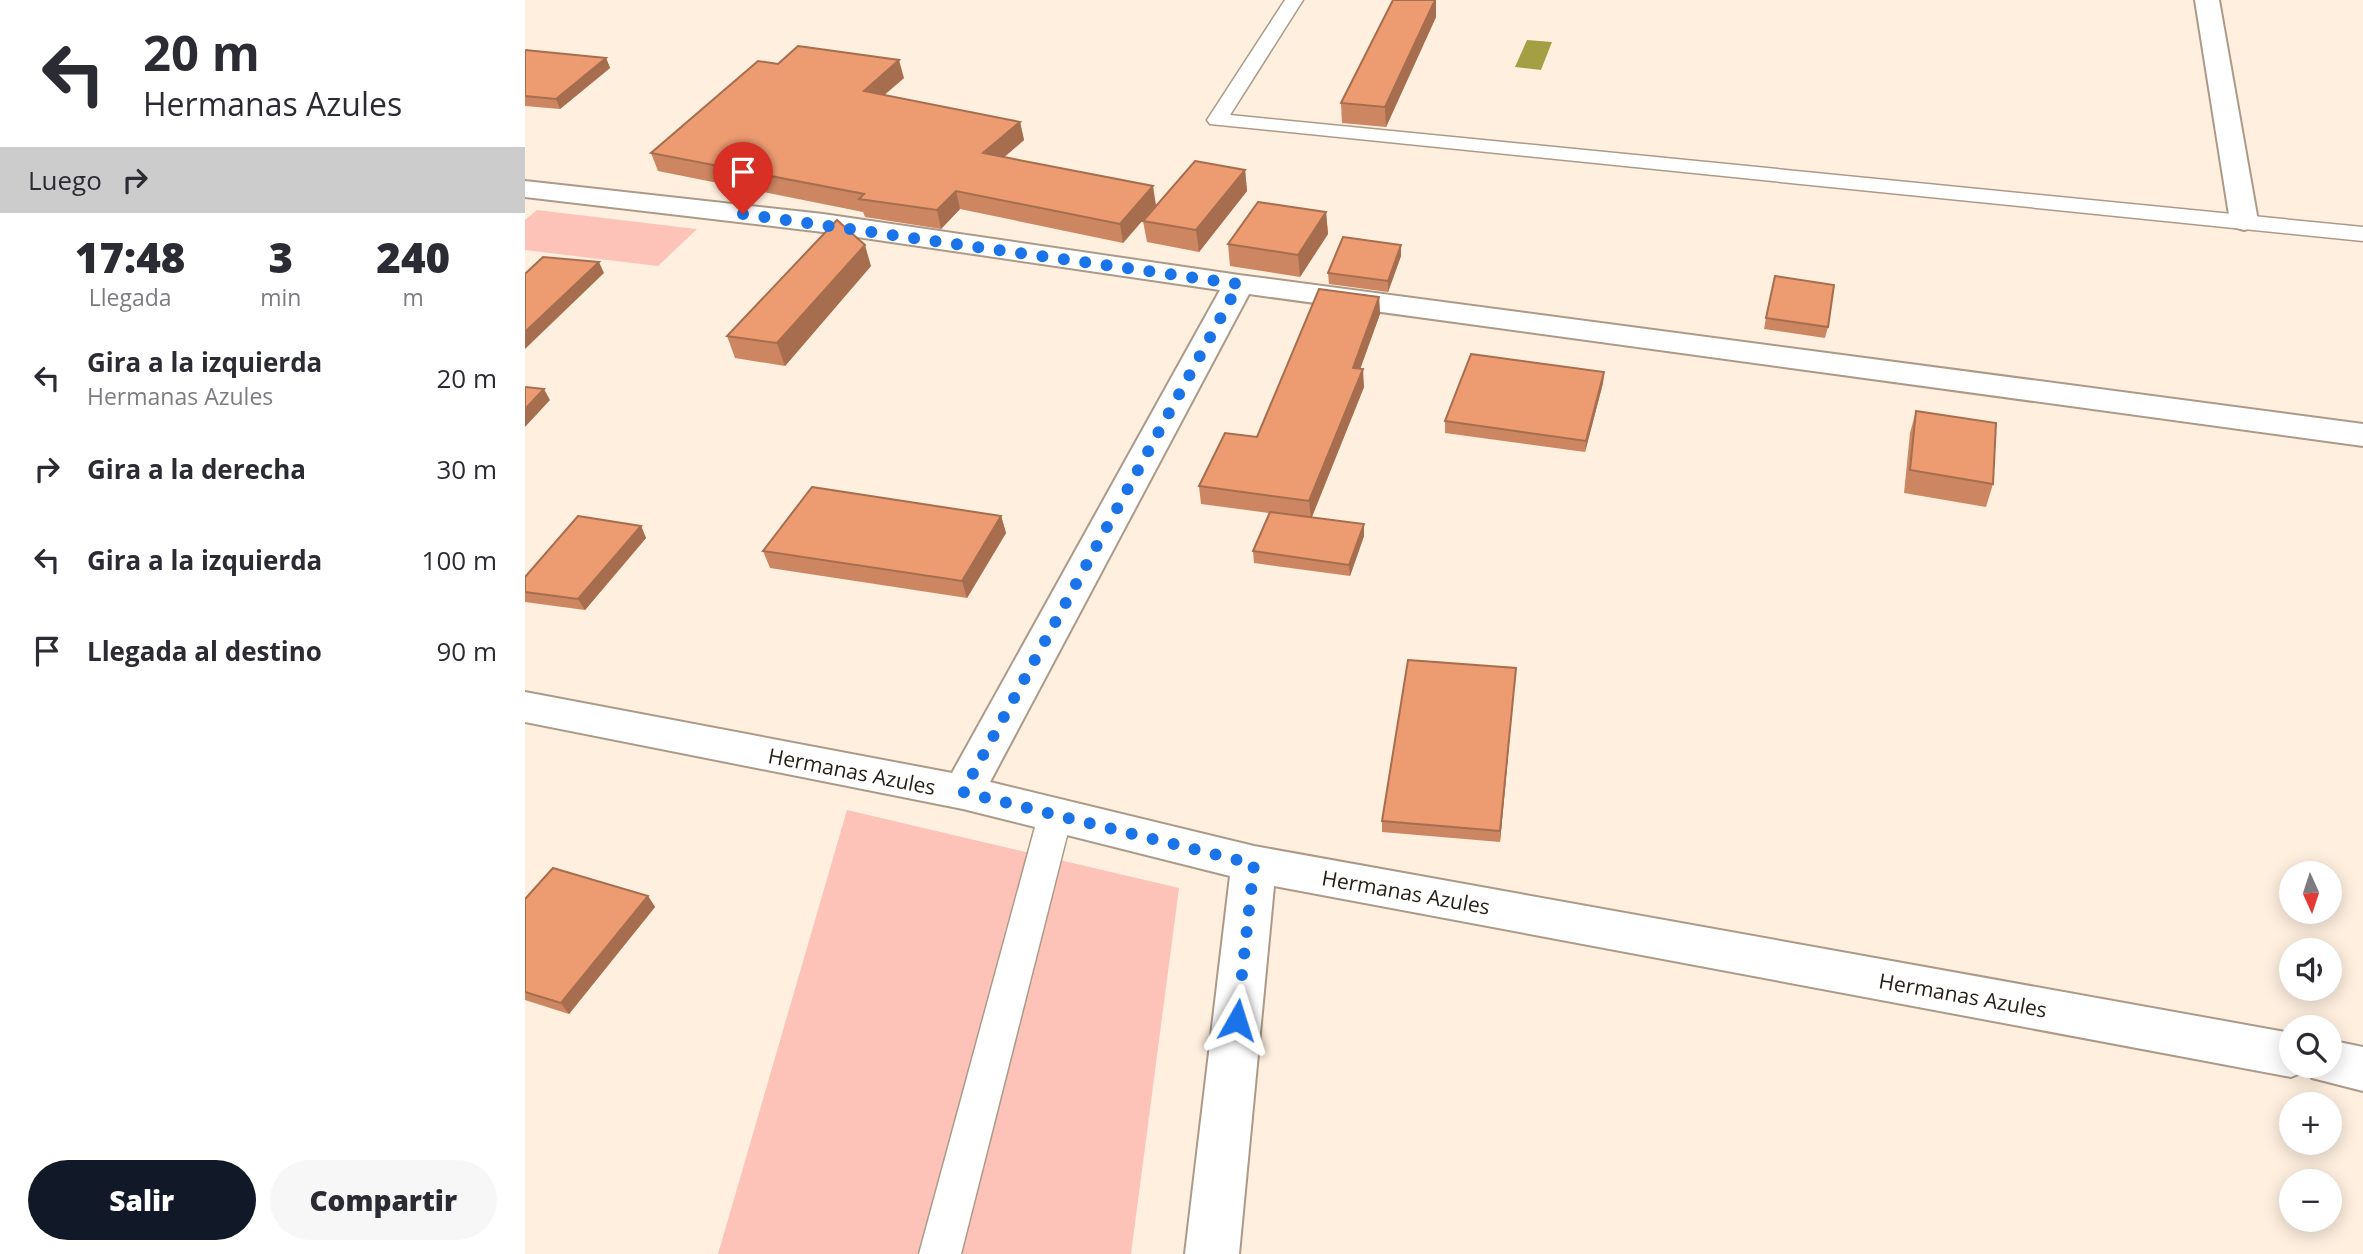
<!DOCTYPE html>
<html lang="es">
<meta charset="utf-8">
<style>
:root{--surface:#fff;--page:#f7f7f7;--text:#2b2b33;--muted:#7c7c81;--accent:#111827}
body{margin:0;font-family:"Open Sans",sans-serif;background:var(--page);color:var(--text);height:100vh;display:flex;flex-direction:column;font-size:26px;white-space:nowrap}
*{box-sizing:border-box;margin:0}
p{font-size:23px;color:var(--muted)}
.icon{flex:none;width:38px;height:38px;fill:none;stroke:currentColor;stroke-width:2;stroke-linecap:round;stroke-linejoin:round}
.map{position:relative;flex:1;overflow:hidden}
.sheet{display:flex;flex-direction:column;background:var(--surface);width:525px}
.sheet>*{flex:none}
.banner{background:#fff;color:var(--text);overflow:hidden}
.needle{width:46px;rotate:177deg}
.buttons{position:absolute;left:1754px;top:861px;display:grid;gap:14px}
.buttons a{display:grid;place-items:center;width:63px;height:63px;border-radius:50%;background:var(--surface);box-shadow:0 4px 18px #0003;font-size:35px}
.pin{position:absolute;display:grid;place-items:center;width:60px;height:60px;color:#fff;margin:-72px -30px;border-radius:50% 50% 50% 0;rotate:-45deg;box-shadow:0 0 7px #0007}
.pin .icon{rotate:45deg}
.me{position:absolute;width:77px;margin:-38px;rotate:6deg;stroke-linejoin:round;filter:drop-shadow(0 0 5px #0008)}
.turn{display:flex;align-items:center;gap:24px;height:147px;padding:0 28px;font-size:32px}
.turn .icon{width:91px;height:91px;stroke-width:2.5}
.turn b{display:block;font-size:49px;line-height:60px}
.then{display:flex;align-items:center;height:66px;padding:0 28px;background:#0003;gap:14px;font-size:26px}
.eta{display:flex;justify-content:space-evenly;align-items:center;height:119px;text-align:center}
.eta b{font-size:42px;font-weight:800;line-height:49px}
.cta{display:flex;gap:14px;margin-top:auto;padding:14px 28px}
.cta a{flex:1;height:80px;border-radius:42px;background:var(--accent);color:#fff;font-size:28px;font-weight:800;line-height:80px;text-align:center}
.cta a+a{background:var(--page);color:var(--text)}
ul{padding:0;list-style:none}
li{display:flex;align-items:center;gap:21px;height:91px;padding:0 28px}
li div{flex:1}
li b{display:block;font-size:26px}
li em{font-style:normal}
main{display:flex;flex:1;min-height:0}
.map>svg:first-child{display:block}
.green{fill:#fdc3b9}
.water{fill:#a59f44}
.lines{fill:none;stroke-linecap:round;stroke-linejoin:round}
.lane-casing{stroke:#ac9a88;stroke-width:3}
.street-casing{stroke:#ac9a88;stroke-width:4}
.lane{fill:#fff;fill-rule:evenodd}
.street{fill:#fff;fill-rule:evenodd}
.wall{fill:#cc8661}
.shaded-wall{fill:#a66d4f}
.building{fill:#ed9c71;stroke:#a66d4f;stroke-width:2}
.route{stroke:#1a73e8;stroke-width:12;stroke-dasharray:0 21.6}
.labels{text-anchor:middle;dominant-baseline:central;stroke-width:5;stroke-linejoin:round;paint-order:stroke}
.street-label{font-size:21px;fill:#272019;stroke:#fff}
</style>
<main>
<section class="sheet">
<div class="banner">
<div class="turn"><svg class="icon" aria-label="left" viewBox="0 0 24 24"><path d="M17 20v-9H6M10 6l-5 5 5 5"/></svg><div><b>20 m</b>Hermanas Azules</div></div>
<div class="then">Luego<svg class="icon" aria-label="right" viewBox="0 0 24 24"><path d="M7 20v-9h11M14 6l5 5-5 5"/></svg></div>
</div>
<div class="eta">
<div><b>17:48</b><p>Llegada</p></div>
<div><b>3</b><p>min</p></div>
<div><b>240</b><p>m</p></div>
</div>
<ul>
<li><svg class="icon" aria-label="left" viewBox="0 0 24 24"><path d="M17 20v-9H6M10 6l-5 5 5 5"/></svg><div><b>Gira a la izquierda</b><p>Hermanas Azules</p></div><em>20 m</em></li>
<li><svg class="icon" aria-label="right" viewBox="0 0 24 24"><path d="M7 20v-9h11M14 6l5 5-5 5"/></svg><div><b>Gira a la derecha</b></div><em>30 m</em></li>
<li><svg class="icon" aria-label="left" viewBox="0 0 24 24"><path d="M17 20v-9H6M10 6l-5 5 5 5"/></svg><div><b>Gira a la izquierda</b></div><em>100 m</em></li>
<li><svg class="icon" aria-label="arrive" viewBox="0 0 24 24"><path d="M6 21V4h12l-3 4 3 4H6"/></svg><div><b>Llegada al destino</b></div><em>90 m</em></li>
</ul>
<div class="cta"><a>Salir</a><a>Compartir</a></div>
</section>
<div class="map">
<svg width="1838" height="1254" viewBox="0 0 1838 1254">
<rect width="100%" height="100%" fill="#feefdf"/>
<g class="green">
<path d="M12 210 171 229H172L133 266 0 250V220Z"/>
<path d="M322 810 654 888 606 1254H193Z"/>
</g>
<path class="water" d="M1002 40 1027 42 1016 70 990 67Z"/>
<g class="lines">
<defs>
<g id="lane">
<path d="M760 0H778L705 115 1838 227V241L685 124 682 120Z"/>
<path d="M530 803 542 807 547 816 436 1254H394L513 816 518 807Z"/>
</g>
<g id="street">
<path d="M1670 0H1694L1733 221 1729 227 1719 230 1709 227 1705 221Z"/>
<path d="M0 181 298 214 714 275 1838 424V446L724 294 465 782 729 846 1766 1033V1066H1804V1040L1838 1047V1091L1787 1078 1783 1070 1766 1077 749 886 714 1254H660L705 876 438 809 0 722V692L427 773 695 290 298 232 0 197Z"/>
</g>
</defs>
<use href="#lane" class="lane-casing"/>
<use href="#street" class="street-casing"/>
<use href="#lane" class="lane"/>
<use href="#street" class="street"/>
</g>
<g class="wall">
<path d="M911 17 861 127 817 123 816 103Z"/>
<path d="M0 50 81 58 85 68 35 109 0 106Z"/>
<path d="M379 78 359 95 495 122 499 140 479 157 631 205 598 243 435 209 416 229 340 217 338 212 133 171 126 153Z"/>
<path d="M720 170 722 191 674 252 622 242 618 221Z"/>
<path d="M801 212 803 234 775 277 705 266 703 244Z"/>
<path d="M876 256 863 292 804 284 803 273Z"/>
<path d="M346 266 260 366 210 358 202 336Z"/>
<path d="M854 297 855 314 835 369 839 387 787 517 839 524V536L825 576 729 563 728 551 744 513 676 504 674 486 732 437Z"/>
<path d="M1241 318 1303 327 1300 338 1239 329Z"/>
<path d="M1079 372 1078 383 1060 452 920 433V421Z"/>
<path d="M1391 411 1468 484 1461 507 1379 493 1385 433Z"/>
<path d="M476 516 481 533 442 598 245 568 238 551Z"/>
<path d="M116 526 121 538 60 610 0 602V577Z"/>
<path d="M991 668 975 842 857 832V821Z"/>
<path d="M123 896 130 907 44 1014 0 1000V899Z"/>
</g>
<g class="shaded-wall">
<path d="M910 0H911V17L861 127 860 107Z"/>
<path d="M81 58 85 68 35 109 31 99Z"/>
<path d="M374 60 379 78 343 109 339 91Z"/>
<path d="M495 122 499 140 462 172 458 153Z"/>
<path d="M720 170 722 191 674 252 671 230Z"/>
<path d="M628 186 631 205 598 243 595 224Z"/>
<path d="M431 191 435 209 416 229 412 210Z"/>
<path d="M801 212 803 234 775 277 773 255Z"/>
<path d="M340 245 346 266 260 366 252 343Z"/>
<path d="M876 245V256L863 292V281Z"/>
<path d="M74 262 79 273 0 349V332Z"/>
<path d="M854 297 855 314 829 386 828 368Z"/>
<path d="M838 369 839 387 786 519 784 501Z"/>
<path d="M1079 372 1078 383 1060 452 1061 441Z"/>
<path d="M19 389 25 400 0 427V409Z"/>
<path d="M476 516 481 533 442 598 437 581Z"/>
<path d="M839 524V536L825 576 824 565Z"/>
<path d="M116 526 121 538 60 610 53 599Z"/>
<path d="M991 668 990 680 975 842V831Z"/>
<path d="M123 896 130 907 44 1014 36 1003Z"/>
</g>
<g class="building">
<path d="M868 0H910L860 107 816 103Z"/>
<path d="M273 46 374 60 339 91 495 122 458 153 628 186 595 224 431 191 412 210 334 199 339 194 126 153 233 61 253 64Z"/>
<path d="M0 50 81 58 31 99 0 96Z"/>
<path d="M670 161 720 170 671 230 618 221Z"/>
<path d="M733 202 801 212 773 255 703 244Z"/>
<path d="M312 220 340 245 252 343 202 336Z"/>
<path d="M818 237 876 245 863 281 803 273Z"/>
<path d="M18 257 74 262 0 332V274Z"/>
<path d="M1250 276 1309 285 1303 327 1241 318Z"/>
<path d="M794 289 854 297 828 368 838 369 784 501 674 486 700 433 732 437Z"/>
<path d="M946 354 1079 372 1061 441 920 421Z"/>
<path d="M0 387 19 389 0 409Z"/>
<path d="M1391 411 1471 423 1468 484 1385 470Z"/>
<path d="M287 487 476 516 437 581 238 551Z"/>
<path d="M745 512 839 524 824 565 728 551Z"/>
<path d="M53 516 116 526 53 599 0 592V577Z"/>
<path d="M883 660 991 668 975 831 857 821Z"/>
<path d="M28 868 123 896 36 1003 0 992V899Z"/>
</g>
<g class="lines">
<path class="route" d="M218 214 714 284 438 792 729 864 712 1020"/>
</g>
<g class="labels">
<g class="street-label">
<text transform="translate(327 771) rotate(11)">Hermanas Azules</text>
<text transform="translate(881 892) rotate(10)">Hermanas Azules</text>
<text transform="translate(1438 995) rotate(10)">Hermanas Azules</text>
</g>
</g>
</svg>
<div class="buttons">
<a><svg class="needle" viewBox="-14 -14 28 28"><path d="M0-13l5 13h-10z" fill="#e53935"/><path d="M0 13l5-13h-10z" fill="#7c7c81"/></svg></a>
<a><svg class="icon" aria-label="sound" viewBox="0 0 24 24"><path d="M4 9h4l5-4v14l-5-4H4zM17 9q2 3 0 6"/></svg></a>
<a><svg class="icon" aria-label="search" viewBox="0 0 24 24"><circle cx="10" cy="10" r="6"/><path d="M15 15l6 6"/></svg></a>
<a>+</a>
<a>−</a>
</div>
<div class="pin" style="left:218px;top:214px;background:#d93025"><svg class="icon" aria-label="arrive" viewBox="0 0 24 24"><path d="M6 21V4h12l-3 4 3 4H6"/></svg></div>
<svg class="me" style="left:712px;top:1020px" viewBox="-20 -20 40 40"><path d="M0-17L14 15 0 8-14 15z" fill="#1a73e8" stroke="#fff" stroke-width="4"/></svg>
</div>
</main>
